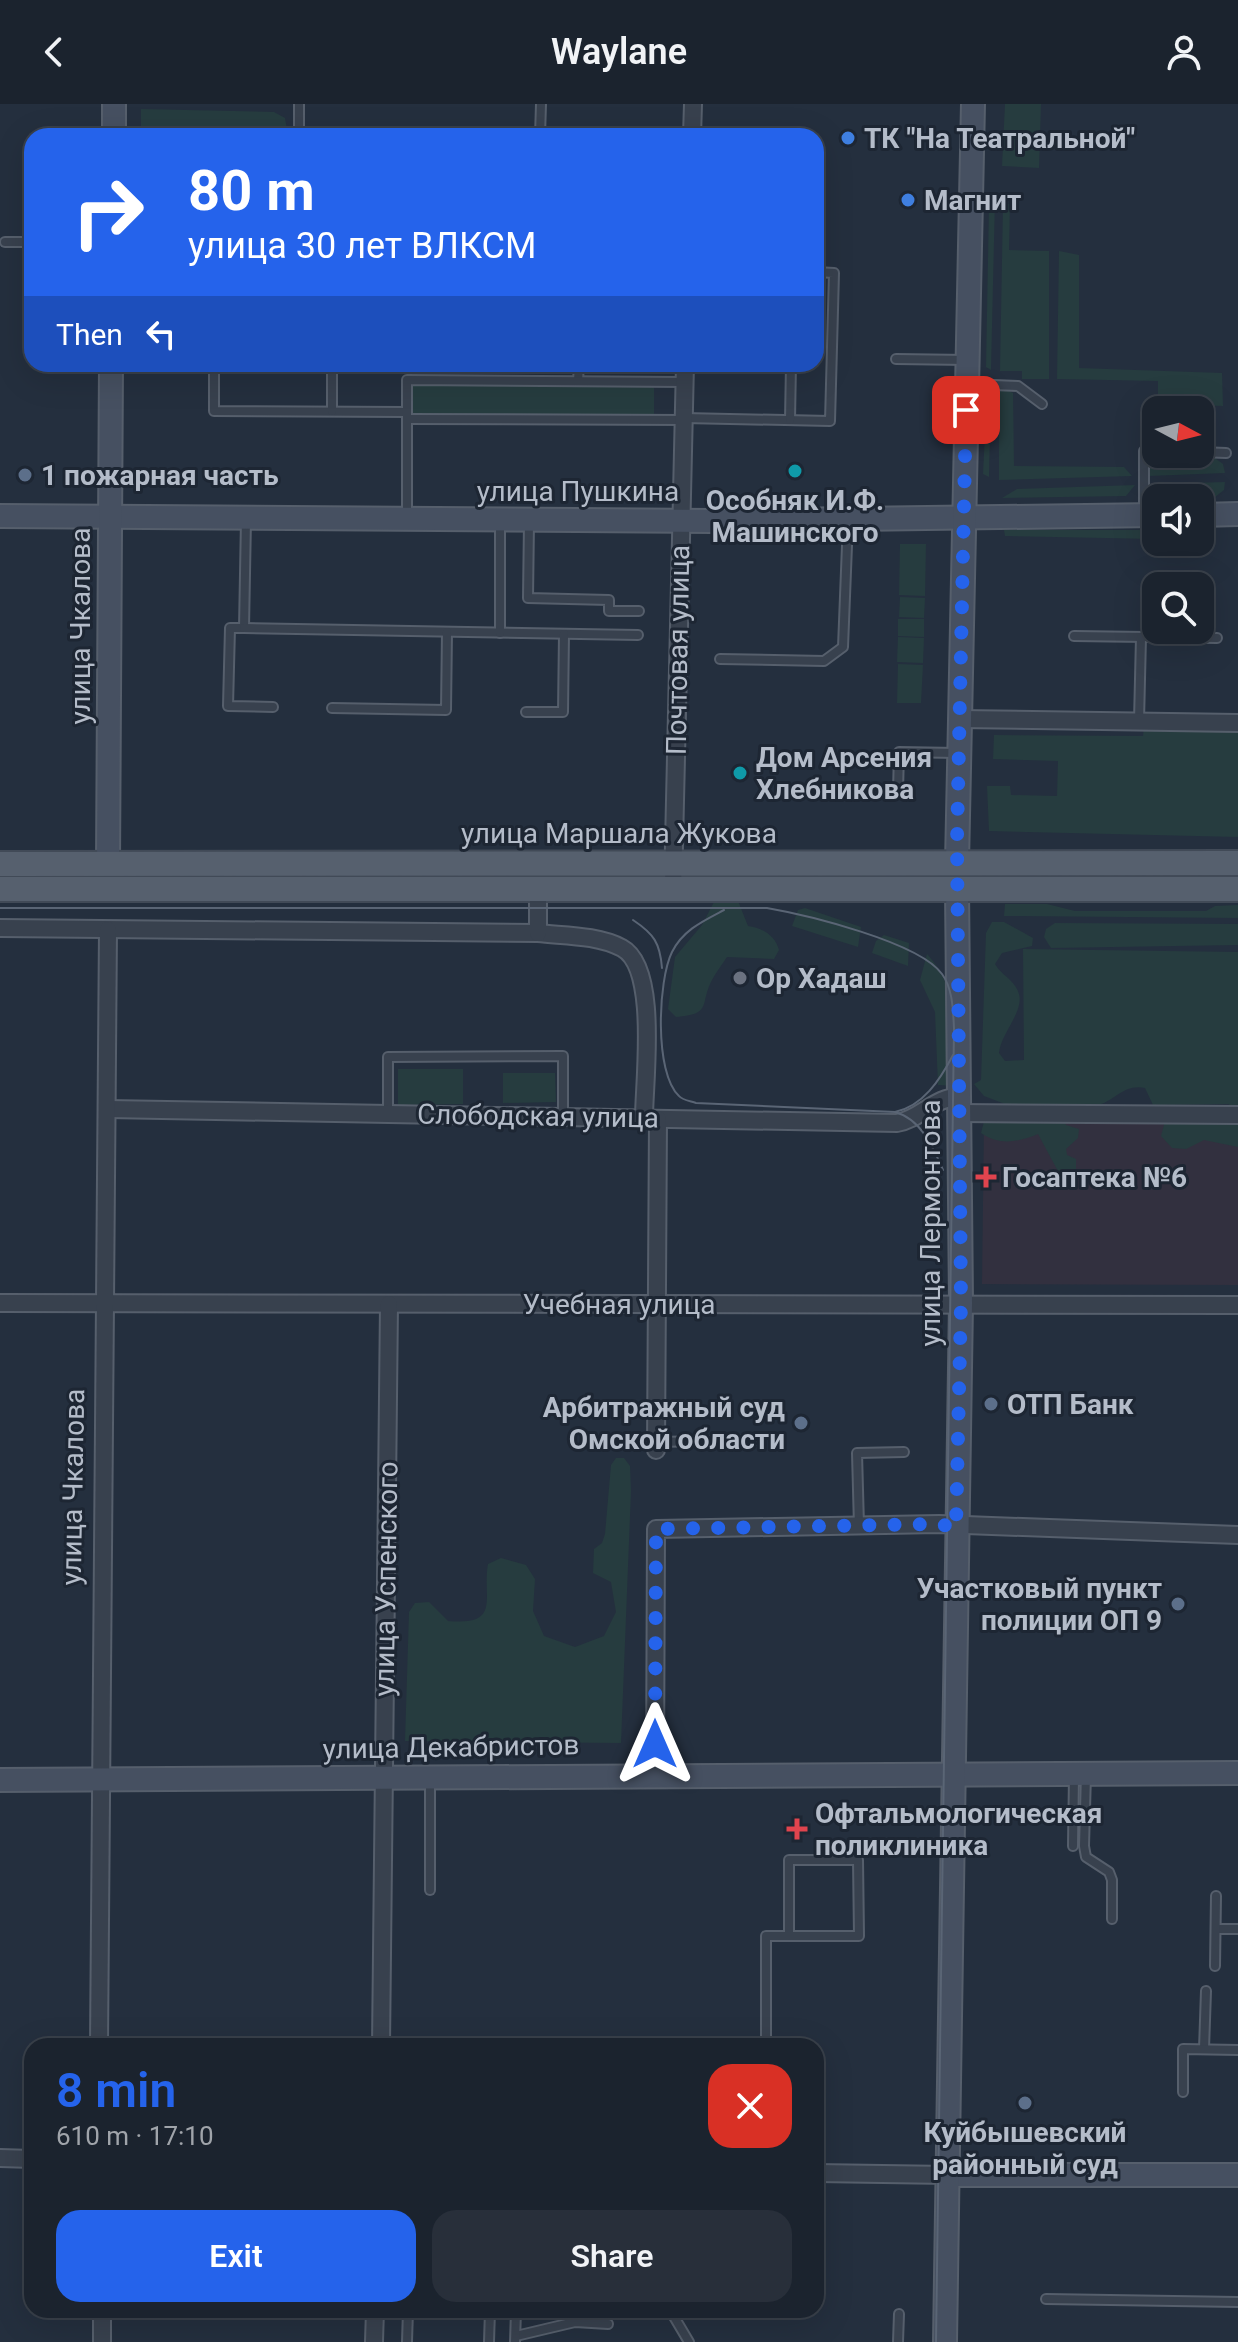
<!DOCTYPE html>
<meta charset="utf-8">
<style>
:root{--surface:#1b232e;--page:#282f3a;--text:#f1f3f6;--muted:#a0a4aa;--line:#39404a;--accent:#2563eb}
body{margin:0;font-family:Roboto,sans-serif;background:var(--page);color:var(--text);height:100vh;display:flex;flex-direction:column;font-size:30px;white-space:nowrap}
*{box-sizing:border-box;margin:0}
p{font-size:26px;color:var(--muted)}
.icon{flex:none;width:44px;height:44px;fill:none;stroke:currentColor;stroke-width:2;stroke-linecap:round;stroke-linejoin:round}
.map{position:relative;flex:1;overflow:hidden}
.panel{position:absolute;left:24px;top:1934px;width:800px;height:280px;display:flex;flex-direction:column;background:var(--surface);border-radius:24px;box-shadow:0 8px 32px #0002,0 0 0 2px var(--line)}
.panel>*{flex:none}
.banner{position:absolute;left:24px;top:24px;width:800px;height:244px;border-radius:24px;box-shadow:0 8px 32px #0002,0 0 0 2px var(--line);background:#2563eb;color:#fff;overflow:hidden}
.needle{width:52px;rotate:97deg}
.buttons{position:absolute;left:1142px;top:292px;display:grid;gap:16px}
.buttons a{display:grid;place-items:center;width:72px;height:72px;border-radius:16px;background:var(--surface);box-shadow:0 8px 32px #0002,0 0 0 2px var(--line);font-size:40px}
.pin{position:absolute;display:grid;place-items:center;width:68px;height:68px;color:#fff;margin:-34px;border-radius:16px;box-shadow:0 4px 12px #0006}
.me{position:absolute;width:88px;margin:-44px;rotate:0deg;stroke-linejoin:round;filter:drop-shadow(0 0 6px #0008)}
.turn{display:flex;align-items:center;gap:28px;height:168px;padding:0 32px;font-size:36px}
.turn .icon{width:104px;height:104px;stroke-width:2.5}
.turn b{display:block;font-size:56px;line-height:68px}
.then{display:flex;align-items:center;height:76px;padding:0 32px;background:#0003;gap:16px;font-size:30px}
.round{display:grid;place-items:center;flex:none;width:84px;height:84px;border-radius:24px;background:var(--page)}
.summary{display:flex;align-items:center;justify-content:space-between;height:136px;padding:0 32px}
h1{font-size:48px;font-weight:600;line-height:60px;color:var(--accent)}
.cta{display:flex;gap:16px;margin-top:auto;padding:16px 32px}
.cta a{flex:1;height:92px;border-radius:24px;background:var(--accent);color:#fff;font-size:32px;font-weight:600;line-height:92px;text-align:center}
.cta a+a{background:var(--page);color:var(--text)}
header{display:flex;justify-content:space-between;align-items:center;height:104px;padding:0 32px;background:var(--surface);font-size:36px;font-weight:600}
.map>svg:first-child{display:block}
.medical{fill:#32303f}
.green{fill:#263c3f}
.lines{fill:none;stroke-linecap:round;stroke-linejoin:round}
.lane-casing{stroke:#565f6c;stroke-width:12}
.street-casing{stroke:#565f6c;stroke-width:20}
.secondary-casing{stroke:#565f6c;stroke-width:26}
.primary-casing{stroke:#414a57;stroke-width:28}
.lane{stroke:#38414e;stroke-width:8}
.street{stroke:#38414e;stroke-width:16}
.secondary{stroke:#465061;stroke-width:22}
.primary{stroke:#56606e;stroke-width:24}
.tram{stroke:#5a6575;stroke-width:2}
.route{stroke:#2563eb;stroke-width:14;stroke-dasharray:0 25.2}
.shop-dot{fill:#3f7fe0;stroke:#1d2633;stroke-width:3}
.culture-dot{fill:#0f9aa8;stroke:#1d2633;stroke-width:3}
.service-dot{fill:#5c6f8a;stroke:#1d2633;stroke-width:3}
.worship-dot{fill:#6b7280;stroke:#1d2633;stroke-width:3}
.health-dot{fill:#e0444e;stroke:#1d2633;stroke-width:3}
.labels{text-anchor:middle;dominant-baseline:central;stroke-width:6;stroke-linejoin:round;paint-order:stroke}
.poi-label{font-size:28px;font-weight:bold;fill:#b4bcc9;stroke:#1d2633;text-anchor:start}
.street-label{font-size:28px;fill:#b4bcc9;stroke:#1d2633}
</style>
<header><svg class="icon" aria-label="back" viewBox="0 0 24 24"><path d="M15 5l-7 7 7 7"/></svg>Waylane<svg class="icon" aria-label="person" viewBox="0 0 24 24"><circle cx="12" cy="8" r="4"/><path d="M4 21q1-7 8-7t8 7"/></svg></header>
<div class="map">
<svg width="1238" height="2238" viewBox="0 0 1238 2238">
<rect width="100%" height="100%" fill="#242f3e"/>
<path class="medical" d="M984 1018 1238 1021V1181L982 1180Z"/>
<g class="green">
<path d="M1005 0H1041L1039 64 1002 62Z"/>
<path d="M141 5 274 8 285 14 288 31 141 32Z"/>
<path d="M995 95 991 266 986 263 989 101Z"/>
<path d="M1003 100H1010L1009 146 1049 147V275H1022V267H1000Z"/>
<path d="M1059 147 1079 151V264L1222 269 1223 302 1158 300V277L1057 275Z"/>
<path d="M412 280 654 282V312L412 310Z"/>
<path d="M999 282 1013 289 1014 362 1124 363 1132 372 999 376Z"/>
<path d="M991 284 989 373 983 370 987 287Z"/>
<path d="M1158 350 1212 352 1223 360 1225 369 1148 372 1149 358Z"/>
<path d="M1225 378 1224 386 1215 393H1158L1149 380Z"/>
<path d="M1135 381 1126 392 1002 394 1017 385Z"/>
<path d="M1004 426H1156V435L1005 432Z"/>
<path d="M900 440H926L925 492 899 491Z"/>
<path d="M900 493 925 494 924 514 899 513Z"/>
<path d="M898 515H924V533L898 532Z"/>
<path d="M898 533 924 534 923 559 897 558Z"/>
<path d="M898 560 923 561 921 599H897Z"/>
<path d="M1144 623H1238V733L989 727 987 682H1010L1011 691 1057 692 1058 657 993 655 994 631 1143 632Z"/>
<path d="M722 795 738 797 748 822C762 824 775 831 779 846L774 855 727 853C722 861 716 868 712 876 699 901 713 910 676 913L668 905 675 853 702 821 714 798Z"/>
<path d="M1005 800H1047L1075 807H1206L1215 802 1238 801V814L1004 812Z"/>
<path d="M805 804 861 823 858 843 792 822 798 806Z"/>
<path d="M992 818H1004L1033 834 1032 842 1002 849 995 860C1002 872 1015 876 1019 890 1024 908 1001 929 999 949L1005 957 1024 956 1023 845 1238 848V1043L1204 1036 1186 1045 1172 1044 1161 1032 1165 1017 1231 1006 1229 1000 1153 1001 1145 984C1124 980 1117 995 1099 1001 1091 1004 1037 1003 1030 1001L1022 1013 1063 1015 1066 1021 1079 1025 1078 1034 1066 1045 1067 1051 1076 1055V1067L1071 1073 1060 1071 1038 1030C1019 1038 999 1042 981 1029L985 1014 1006 1012 1005 1000 984 992 974 980 981 976 986 829Z"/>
<path d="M1055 819 1238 820V841L1051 844 1044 833 1046 825Z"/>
<path d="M884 831 909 839 908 862 872 849 876 837Z"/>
<path d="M927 850C962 888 953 933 956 982L938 981 935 908 920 876Z"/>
<path d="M398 965H463V1000L398 1001Z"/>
<path d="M503 969H555L556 998 503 999Z"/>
<path d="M616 1354H624L630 1362 631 1387 621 1639 405 1637 409 1508 415 1499 429 1498 448 1517C502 1522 482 1494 488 1460L501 1454 526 1461 535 1475 533 1507 544 1532 575 1543 604 1532 616 1508 611 1478 593 1469 594 1445 602 1439 605 1430 611 1361Z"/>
</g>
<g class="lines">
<defs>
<g id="lane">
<path d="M299 31V0"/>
<path d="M540 32 541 0"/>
<path d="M5 138H32"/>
<path d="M896 255 967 256"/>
<path d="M214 260V307L407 308"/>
<path d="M578 277 579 260"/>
<path d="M969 280 1018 282 1042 300"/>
<path d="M332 307V260"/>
<path d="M684 314 830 317 834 169 816 168"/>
<path d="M407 315 684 316"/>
<path d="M790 316 791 260"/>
<path d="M1200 348 1226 349"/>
<path d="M1144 411V347H1156"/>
<path d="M407 414V276L684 278"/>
<path d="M246 415 244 524H230L228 602 273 603"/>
<path d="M529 418 528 494 609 496V507H639"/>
<path d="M244 524 638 531"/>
<path d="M500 529V417"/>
<path d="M1074 532 1217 534"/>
<path d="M720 555 824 557 843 543 848 416"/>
<path d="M332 604 446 606 447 528"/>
<path d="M526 608H563L564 530"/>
<path d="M1139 617 1141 533"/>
<path d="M801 686 898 688 899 648 957 649"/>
<path d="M388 1008V953L563 952V1012"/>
<path d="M656 1338 757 1336"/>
<path d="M859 1422 857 1349 904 1348"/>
<path d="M1086 1670 1084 1742 1086 1753 1109 1768 1112 1776V1815"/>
<path d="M430 1674V1786"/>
<path d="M1073 1742 1074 1671"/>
<path d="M1216 1825H1238"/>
<path d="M1215 1862 1216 1792"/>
<path d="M766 1942V1832H859L858 1756H789V1832"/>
<path d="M1204 1945 1206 1887"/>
<path d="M1183 1988V1945L1238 1946"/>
<path d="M1046 2195 1238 2198"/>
<path d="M670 2206 689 2238"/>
<path d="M516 2232 575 2218 608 2220"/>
<path d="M407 2238 408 2206"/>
<path d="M489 2238 490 2206"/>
<path d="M515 2238 516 2206"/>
<path d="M898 2238 899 2210"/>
</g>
<g id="street">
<path d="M692 32 693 0"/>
<path d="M959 615 1238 619"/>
<path d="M673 784 685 260"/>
<path d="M0 824 538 829C565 832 597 831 622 844 659 864 644 977 644 1014"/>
<path d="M538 829V785"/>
<path d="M108 1005 897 1019C921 1015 935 992 960 993"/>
<path d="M960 1009 1238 1011"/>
<path d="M0 1199 1238 1201"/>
<path d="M656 1346 658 1015"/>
<path d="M655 1671 656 1425 939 1420 1238 1431"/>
<path d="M99 1942 108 826"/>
<path d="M381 1942 389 1200"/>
<path d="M0 2054 32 2055"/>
<path d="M816 2069 949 2071"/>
<path d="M102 2206V2238"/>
<path d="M374 2238 375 2206"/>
</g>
<g id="secondary">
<path d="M114 32V0"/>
<path d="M1200 411 1238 410"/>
<path d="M0 412 712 417 1156 411"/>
<path d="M108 759 111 260"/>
<path d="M957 759 973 0"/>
<path d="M0 1676 1238 1669"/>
<path d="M949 2071H1238"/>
<path d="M945 2238 961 1199 957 785"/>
</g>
<g id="primary">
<path d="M0 760 1238 759"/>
<path d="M0 785H1238"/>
</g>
</defs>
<use href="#lane" class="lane-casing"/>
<use href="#street" class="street-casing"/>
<use href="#secondary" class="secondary-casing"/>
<use href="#primary" class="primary-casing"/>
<use href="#lane" class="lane"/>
<use href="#street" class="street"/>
<use href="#secondary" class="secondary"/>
<use href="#primary" class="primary"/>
<g class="tram">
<path d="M0 804H767C807 811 919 838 942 870 953 885 953 907 954 924L936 2238"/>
<path d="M724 806C703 817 683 826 672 848 658 876 654 969 679 992 682 996 690 997 696 999L895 1008C923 1002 940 976 953 951"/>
<path d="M633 816C654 830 660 839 662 864"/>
<path d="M895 1008C921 1015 933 1043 943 1066"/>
</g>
</g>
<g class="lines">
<path class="route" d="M655 1640 656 1425 939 1420 956 1424 961 1199 957 737 966 306"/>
</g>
<g class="shop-dot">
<circle cx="848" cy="34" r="8"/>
<circle cx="908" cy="96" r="8"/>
</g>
<g class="culture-dot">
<circle cx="795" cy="367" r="8"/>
<circle cx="740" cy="669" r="8"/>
</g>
<g class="service-dot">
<circle cx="25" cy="371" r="8"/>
<circle cx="991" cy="1300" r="8"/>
<circle cx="801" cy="1319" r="8"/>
<circle cx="1178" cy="1500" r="8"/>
<circle cx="1025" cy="1999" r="8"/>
</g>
<circle class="worship-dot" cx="740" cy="874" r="8"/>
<g class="health-dot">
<path d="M982 1061h8v8h8v8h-8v8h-8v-8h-8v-8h8z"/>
<path d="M793 1713h8v8h8v8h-8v8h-8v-8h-8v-8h8z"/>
</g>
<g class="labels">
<g class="poi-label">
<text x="864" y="34">ТК "На Театральной"</text>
<text x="924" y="96">Магнит</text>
<text x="41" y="371">1 пожарная часть</text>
<text x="795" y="396" text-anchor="middle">Особняк И.Ф.<tspan x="795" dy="32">Машинского</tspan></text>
<text x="756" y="653">Дом Арсения<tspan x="756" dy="32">Хлебникова</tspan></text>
<text x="756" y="874">Ор Хадаш</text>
<text x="1002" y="1073">Госаптека №6</text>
<text x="1007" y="1300">ОТП Банк</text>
<text x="785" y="1303" text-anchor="end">Арбитражный суд<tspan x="785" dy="32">Омской области</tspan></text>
<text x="1162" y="1484" text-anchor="end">Участковый пункт<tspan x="1162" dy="32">полиции ОП 9</tspan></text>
<text x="815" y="1709">Офтальмологическая<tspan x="815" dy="32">поликлиника</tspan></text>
<text x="1025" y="2028" text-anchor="middle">Куйбышевский<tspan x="1025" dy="32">районный суд</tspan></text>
</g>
<g class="street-label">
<text x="578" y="387">улица Пушкина</text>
<text transform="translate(80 522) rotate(-90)">улица Чкалова</text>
<text transform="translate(678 546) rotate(-89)">Почтовая улица</text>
<text x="619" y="729">улица Маршала Жукова</text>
<text transform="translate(538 1012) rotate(1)">Слободская улица</text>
<text transform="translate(930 1119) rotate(-90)">улица Лермонтова</text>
<text x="619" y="1200">Учебная улица</text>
<text transform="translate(73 1383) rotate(-89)">улица Чкалова</text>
<text transform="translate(386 1475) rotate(-89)">улица Успенского</text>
<text transform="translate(451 1643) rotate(-1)">улица Декабристов</text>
</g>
</g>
</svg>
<div class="buttons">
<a><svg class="needle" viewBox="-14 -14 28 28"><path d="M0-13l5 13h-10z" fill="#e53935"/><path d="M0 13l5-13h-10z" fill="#a0a4aa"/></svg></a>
<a><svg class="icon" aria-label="sound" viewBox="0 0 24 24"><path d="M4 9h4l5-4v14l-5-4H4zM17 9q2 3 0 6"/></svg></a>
<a><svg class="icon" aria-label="search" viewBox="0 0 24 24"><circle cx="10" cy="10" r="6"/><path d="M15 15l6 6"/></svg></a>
</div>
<div class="pin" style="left:966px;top:306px;background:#d93025"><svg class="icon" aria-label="arrive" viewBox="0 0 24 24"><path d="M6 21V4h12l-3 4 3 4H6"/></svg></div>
<svg class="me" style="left:655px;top:1640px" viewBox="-20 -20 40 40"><path d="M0-17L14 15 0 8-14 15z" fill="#2563eb" stroke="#fff" stroke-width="4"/></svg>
<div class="banner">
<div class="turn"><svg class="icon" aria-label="right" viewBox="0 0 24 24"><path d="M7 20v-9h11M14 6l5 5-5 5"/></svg><div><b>80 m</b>улица 30 лет ВЛКСМ</div></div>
<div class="then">Then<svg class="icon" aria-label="left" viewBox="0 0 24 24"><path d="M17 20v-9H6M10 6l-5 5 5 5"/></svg></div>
</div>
<section class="panel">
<div class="summary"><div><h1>8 min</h1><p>610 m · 17:10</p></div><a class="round" style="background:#d93025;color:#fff"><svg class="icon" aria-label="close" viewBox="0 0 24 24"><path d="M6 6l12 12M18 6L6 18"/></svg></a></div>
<div class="cta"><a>Exit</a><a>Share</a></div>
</section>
</div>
